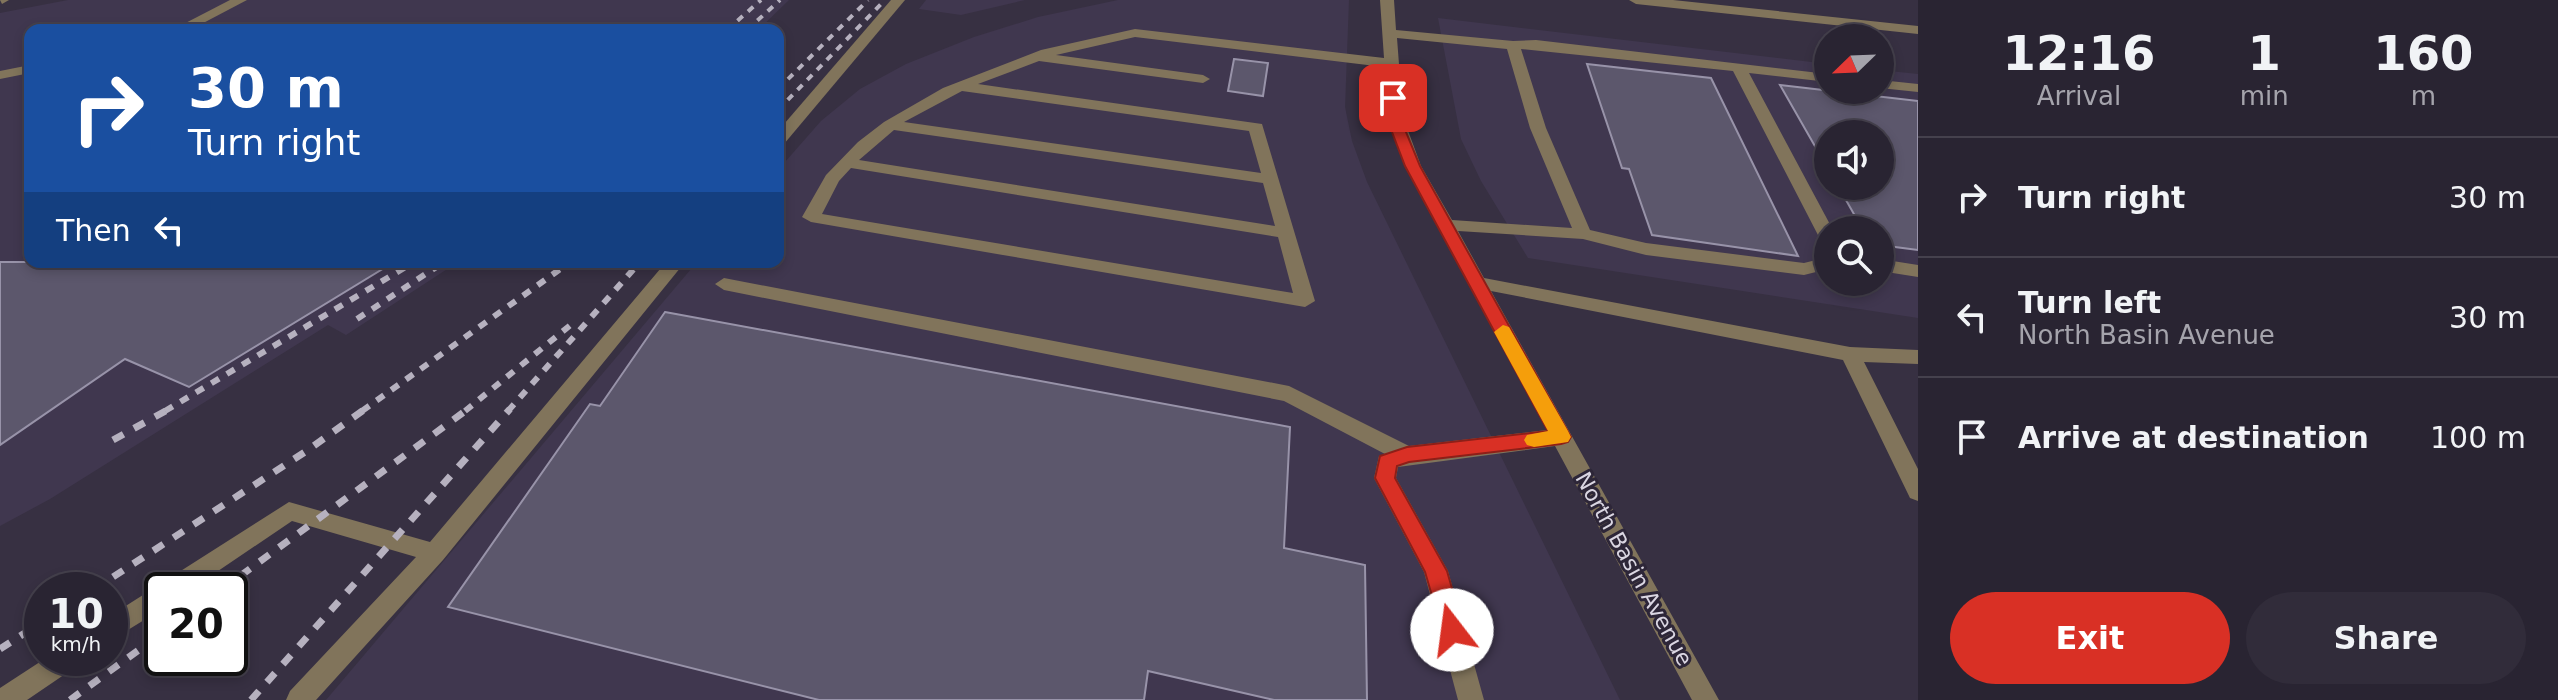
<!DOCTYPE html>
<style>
:root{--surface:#292432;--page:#312c3a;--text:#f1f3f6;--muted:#a5a4ac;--line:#45414d;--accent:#d93025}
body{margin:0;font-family:"DejaVu Sans",sans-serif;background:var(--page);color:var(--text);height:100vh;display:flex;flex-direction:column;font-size:30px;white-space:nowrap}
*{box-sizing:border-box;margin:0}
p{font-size:26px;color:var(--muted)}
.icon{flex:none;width:44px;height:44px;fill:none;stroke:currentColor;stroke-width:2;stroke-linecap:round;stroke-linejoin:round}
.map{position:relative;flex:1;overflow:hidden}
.side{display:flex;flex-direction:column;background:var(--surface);width:640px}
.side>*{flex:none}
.guide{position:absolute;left:24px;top:24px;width:760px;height:244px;border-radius:16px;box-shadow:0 4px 12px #0003,0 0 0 2px var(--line);background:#1a4fa0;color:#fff;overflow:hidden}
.needle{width:52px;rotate:247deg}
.fabs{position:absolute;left:1814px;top:24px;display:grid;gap:16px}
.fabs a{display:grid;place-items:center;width:80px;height:80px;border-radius:50%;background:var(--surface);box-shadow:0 4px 12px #0003,0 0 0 2px var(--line);font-size:40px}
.speed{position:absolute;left:24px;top:572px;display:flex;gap:16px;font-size:40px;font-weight:700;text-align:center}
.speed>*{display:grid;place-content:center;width:104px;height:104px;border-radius:50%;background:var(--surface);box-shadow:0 4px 12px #0003,0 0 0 2px var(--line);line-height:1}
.speed small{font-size:20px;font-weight:400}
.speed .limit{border:4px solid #111;border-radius:12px;background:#fff;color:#111}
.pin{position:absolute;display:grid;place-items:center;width:68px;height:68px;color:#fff;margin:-34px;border-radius:16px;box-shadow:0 4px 12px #0006}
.me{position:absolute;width:88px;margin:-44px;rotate:345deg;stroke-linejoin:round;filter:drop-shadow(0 0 6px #0008)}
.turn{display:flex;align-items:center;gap:28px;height:168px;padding:0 32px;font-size:36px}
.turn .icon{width:104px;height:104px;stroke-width:2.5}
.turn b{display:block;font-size:56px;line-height:68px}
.then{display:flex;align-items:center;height:76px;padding:0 32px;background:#0003;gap:16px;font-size:30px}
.eta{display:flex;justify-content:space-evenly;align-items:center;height:136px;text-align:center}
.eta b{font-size:48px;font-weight:600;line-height:56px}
.action{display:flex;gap:16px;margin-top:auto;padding:16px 32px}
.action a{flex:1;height:92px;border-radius:48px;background:var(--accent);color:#fff;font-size:32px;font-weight:600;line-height:92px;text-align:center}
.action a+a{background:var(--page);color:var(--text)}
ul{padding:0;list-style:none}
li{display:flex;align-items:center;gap:24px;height:120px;padding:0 32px;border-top:2px solid var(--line)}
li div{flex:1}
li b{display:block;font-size:30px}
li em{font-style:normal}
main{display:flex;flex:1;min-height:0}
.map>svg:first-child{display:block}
.built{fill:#40374f;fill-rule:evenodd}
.building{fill:#5c576c;stroke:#9893a9;stroke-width:2}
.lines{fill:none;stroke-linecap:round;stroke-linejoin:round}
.minor{fill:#81745b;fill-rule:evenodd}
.rail-far2{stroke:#b6b1bf;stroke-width:4;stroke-dasharray:7 7;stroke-linecap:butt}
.rail-far1{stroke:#b6b1bf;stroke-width:6;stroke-dasharray:9 9;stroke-linecap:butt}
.rail{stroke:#b6b1bf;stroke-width:7;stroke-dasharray:12 12;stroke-linecap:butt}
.route{fill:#d93025;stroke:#8d1f18;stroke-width:2}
.slow{fill:#f59e0b}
.labels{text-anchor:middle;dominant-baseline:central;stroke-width:6;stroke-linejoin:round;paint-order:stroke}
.street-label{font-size:22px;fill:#dad6e2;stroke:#2d2638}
</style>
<main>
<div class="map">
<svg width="1918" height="700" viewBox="0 0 1918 700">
<rect width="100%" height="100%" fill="#373042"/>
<g class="built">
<path d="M68 0H789L758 30H30V262H458L346 335 328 325 50 499 0 526V13Z"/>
<path d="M926 0H1025L961 15 919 9Z"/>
<path d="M1118 0H1349L1345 107 1352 141 1367 182 1620 700H326L697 262H778V170L821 121 860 89 906 64 974 37 1038 17Z"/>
<path d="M1438 18 1828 64V90H1880V70L1918 74V318L1528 258 1481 181 1461 139ZM1828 134H1880V186H1828ZM1828 230H1880V282H1828Z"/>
</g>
<g class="building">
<path d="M1234 59 1268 63 1263 96 1228 91Z"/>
<path d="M1587 64 1711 78 1798 256 1652 235 1629 169 1622 168Z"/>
<path d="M1780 85 1918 101V250L1880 245V230H1863L1838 186H1880V134H1828V169Z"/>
<path d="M0 262H394L189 387 125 359 0 445Z"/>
<path d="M665 312 1290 427 1284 548 1365 565 1367 700H1274L1148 671 1144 700H819L448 607 590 404 600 406Z"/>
</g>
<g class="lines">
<g class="minor">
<path d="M0 0H9L2 4Z"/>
<path d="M230 0H247L190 30H172Z"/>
<path d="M891 0H905L784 144 778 146V131Z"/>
<path d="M1380 0H1394L1396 30 1513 41 1536 40 1828 74V82L1749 73 1833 230H1828V243L1819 237 1733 71 1521 49 1546 128 1590 230 1646 243 1804 263 1828 257V269L1804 275 1646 255 1583 239 1458 231 1484 278 1850 347 1918 350V364L1864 362 1918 469V501L1910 498 1843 360 1491 291 1719 700H1692L1555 446 1398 467 1396 478 1448 571 1484 700H1458L1424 572 1374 478 1379 456 1385 454 1284 401 724 290 715 284 724 278 1289 386 1409 446 1547 430 1405 166 1387 117 1384 67 1135 37 1056 55 1203 75 1210 79 1203 83 1039 61 978 84 1262 124 1315 301 1305 307 811 222 802 217 826 175 858 142 884 122 943 88 1041 50 1135 29 1384 58ZM1397 38 1507 49 1530 128 1572 228 1452 220 1421 166 1403 117ZM962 91 1249 131 1261 173 904 122ZM894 130 1263 183 1275 226 859 160ZM851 168 1278 237 1293 293 822 214 839 181Z"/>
<path d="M1629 0H1673L1918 26V34L1636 4Z"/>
<path d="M30 65V73L0 79V71Z"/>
<path d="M1880 80 1918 84V92L1880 88Z"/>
<path d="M1880 259 1918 265V277L1880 271Z"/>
<path d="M666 262H685L443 560 316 700H286L290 691 416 557 292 521 190 590H162V609L110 641V616L289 502 430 542Z"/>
<path d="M46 658H81L77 666 27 700H0V688Z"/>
</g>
<g class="rail-far2">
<path d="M727 30 761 0"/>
<path d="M747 30 780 0"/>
<path d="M778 89 868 0"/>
<path d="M778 110 885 0"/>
</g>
<g class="rail-far1">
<path d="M357 319 444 262"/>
<path d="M165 411 414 262"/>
<path d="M362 411 570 262"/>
<path d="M465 411 573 323"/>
<path d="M508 411 640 262"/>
</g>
<g class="rail">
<path d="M113 440 169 409"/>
<path d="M93 590 308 450 365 409"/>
<path d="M221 590 468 409"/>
<path d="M0 649 42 622"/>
<path d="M70 700 162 633"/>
<path d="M251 700 510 409"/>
</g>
</g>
<path class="route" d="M1393 94 1400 98 1406 132 1420 166 1571 437 1568 442 1561 444 1409 462 1397 466 1395 478 1447 571 1464 630 1460 637 1452 640 1444 637 1425 572 1375 478 1380 456 1407 447 1548 431 1405 166 1392 132 1386 98Z"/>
<path class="slow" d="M1503 325 1509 327 1568 431 1571 437 1568 442 1534 447 1527 445 1524 440 1527 435 1548 431 1494 332Z"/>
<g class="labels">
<g class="street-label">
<text transform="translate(1634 569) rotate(61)">North Basin Avenue</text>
</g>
</g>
</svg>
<div class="fabs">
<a><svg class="needle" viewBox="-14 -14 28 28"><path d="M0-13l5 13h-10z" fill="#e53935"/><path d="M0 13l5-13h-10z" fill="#a5a4ac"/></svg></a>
<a><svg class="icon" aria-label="sound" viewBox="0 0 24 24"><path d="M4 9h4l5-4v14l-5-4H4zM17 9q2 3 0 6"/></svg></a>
<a><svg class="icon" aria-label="search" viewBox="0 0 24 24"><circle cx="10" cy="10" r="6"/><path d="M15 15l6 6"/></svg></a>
</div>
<div class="speed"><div>10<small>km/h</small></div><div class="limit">20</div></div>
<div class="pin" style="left:1393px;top:98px;background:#d93025"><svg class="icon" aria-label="arrive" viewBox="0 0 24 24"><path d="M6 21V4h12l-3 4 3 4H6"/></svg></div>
<svg class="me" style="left:1452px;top:630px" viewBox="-20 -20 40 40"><circle r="19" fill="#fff"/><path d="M0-13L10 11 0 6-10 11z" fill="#d93025"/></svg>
<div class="guide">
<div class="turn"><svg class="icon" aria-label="right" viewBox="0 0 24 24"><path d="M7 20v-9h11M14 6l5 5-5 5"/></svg><div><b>30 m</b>Turn right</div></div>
<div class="then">Then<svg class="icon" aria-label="left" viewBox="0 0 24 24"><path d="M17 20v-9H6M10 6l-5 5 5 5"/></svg></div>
</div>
</div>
<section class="side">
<div class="eta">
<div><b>12:16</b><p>Arrival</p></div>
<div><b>1</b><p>min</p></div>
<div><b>160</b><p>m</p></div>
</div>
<ul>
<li><svg class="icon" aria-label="right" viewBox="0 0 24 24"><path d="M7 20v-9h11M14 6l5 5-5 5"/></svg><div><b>Turn right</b></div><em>30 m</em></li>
<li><svg class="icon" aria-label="left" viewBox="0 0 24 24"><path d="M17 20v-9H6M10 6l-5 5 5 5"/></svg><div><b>Turn left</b><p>North Basin Avenue</p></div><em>30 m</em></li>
<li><svg class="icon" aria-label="arrive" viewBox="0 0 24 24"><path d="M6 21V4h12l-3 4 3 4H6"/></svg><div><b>Arrive at destination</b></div><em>100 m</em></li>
</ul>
<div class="action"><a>Exit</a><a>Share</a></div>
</section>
</main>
